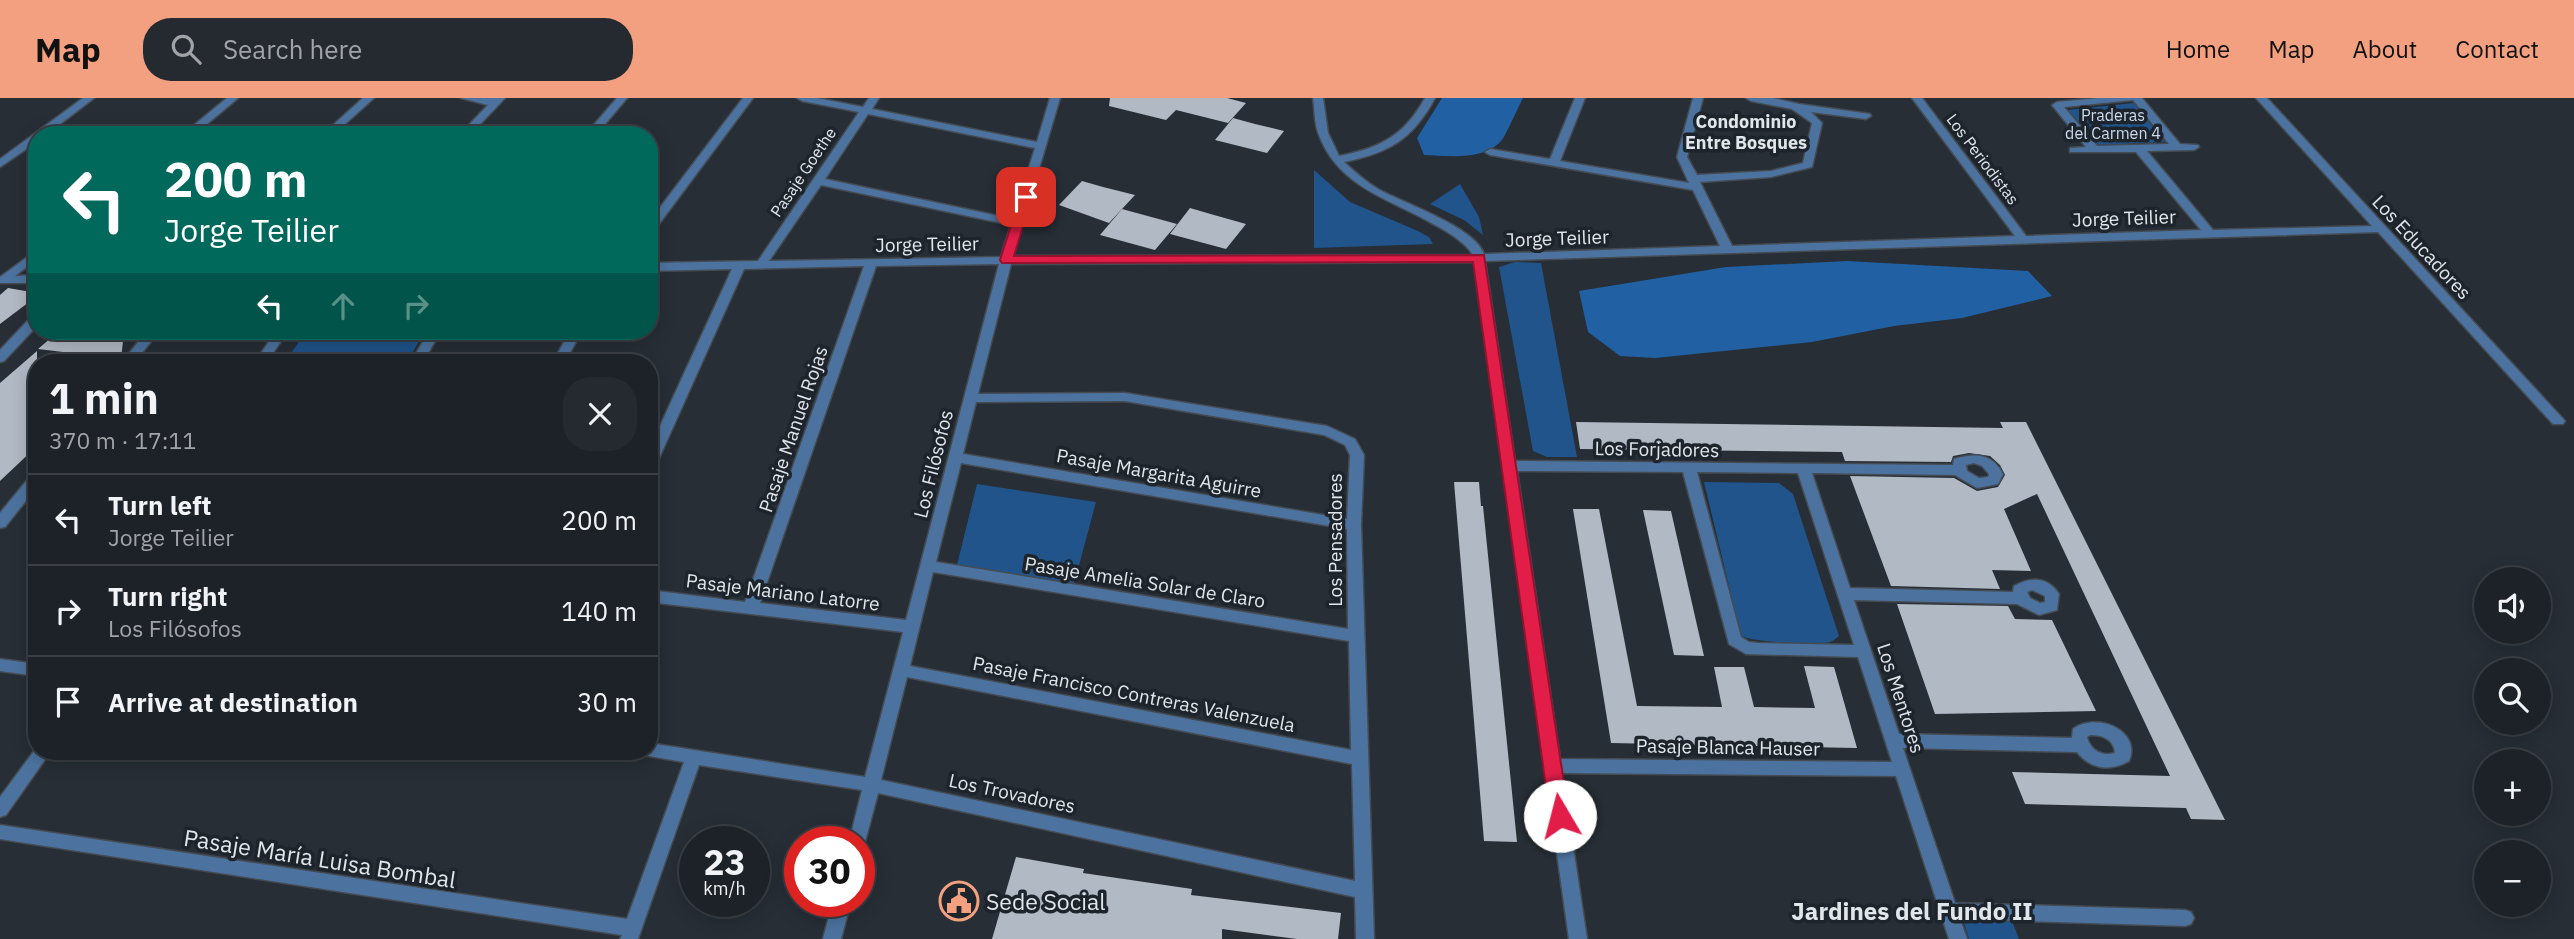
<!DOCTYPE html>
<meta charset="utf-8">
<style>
:root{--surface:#1d2228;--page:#252a30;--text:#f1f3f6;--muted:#a0a4a8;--line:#3b3f45;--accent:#f2a07f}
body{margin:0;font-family:"IBM Plex Sans",sans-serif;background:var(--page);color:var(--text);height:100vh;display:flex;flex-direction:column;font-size:26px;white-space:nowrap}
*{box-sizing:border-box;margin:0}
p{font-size:23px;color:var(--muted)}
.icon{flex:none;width:38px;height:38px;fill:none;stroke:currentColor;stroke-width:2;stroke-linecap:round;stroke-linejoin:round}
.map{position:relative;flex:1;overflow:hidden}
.drawer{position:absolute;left:28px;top:256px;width:630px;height:406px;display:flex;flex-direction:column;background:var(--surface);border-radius:28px;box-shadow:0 4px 18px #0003,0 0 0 2px var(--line)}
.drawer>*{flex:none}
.guide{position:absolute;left:28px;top:28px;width:630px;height:214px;border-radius:28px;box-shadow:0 4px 18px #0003,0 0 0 2px var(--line);background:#00695c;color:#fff;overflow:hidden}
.controls{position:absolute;left:2474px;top:469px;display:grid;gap:14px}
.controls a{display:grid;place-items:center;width:77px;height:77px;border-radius:50%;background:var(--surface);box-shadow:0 4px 18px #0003,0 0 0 2px var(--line);font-size:35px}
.speed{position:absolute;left:679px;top:728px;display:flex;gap:14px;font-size:35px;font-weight:700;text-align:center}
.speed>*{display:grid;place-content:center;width:91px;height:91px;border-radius:50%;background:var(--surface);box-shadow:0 4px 18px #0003,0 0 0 2px var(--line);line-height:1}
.speed small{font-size:18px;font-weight:400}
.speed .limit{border:10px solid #d22;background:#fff;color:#111}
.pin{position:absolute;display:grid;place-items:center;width:60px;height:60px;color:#fff;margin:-30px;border-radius:14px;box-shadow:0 4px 10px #0006}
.me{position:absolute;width:77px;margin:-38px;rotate:352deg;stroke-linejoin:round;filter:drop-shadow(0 0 5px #0008)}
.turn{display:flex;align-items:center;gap:24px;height:147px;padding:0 21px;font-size:32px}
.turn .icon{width:91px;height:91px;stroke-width:2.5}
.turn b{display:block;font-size:49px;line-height:60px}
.lanes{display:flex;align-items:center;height:66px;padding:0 21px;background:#0003;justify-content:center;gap:35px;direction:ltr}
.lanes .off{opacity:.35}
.round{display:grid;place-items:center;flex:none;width:74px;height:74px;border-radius:28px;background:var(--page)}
.overview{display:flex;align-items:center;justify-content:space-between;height:119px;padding:0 21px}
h1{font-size:42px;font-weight:700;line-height:52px}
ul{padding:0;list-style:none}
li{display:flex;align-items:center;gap:21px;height:91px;padding:0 21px;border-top:2px solid var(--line)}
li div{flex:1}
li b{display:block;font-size:26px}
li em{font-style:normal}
header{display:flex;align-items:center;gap:42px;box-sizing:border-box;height:98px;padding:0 35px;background:var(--accent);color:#111}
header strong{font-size:33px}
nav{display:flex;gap:38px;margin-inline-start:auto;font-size:24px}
.search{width:490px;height:63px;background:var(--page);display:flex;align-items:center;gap:18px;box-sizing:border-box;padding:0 24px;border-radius:28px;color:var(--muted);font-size:26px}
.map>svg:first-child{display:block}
.green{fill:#20548b}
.forest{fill:#2161a3}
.building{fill:#b1b9c4}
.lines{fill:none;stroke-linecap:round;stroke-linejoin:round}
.street-casing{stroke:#454b53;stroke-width:3}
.street{fill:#4c739f;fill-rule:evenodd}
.route{fill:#e11d48;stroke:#92132f;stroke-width:2}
.labels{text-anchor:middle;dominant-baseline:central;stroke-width:7;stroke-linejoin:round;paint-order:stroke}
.far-park-label{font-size:16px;fill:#cbdaed;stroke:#1d242c}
.far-street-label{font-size:16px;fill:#e1e6eb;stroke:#1d242c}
.far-neighbourhood-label{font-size:18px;font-weight:bold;fill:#e1e6eb;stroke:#1d242c}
.street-label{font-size:19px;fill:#e1e6eb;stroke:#1d242c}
.near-street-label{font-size:23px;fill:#e1e6eb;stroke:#1d242c}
.near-poi-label{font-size:23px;fill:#e1e6eb;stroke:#1d242c;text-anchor:start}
.near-neighbourhood-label{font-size:24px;font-weight:bold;fill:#e1e6eb;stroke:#1d242c}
</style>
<header>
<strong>Map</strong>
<div class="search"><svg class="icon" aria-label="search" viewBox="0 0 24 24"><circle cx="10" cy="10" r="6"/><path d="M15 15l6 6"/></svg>Search here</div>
<nav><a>Home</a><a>Map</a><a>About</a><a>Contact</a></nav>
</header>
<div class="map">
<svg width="2574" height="841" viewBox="0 0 2574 841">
<rect width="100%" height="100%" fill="#272e36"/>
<g class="green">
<path d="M2134 5 2165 44 2098 47 2068 12Z"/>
<path d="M1314 72 1350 104 1418 133 1429 139 1433 146 1314 150Z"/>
<path d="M1460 86 1479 119 1483 137 1464 122 1430 106Z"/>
<path d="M1515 164 1541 165 1577 359H1547L1533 353 1499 169Z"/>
<path d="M425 233 407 264H285L305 235Z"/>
<path d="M1704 384 1779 385 1793 396 1839 538C1836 540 1833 543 1830 544 1815 548 1754 544 1741 538Z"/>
<path d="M977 386 1096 404 1074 486 957 467Z"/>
<path d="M1961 816 2010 818 2019 841H1969Z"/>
</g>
<g class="forest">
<path d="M1442 0H1523C1517 12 1512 23 1506 35 1493 64 1449 58 1424 57L1417 40Z"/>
<path d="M1847 163 2028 173 2052 198 1962 220 1894 228 1812 244 1655 260 1620 258 1588 234 1579 193 1726 169Z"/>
</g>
<g class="building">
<path d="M1110 0H1227L1246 5 1228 25 1176 12 1166 22 1109 8Z"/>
<path d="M1233 20 1255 26 1284 33 1267 55 1215 42Z"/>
<path d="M1082 83 1103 89 1135 97 1109 125 1059 107Z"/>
<path d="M1190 110 1214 117 1246 126 1226 151 1170 136Z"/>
<path d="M1122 111 1177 126 1155 152 1100 137Z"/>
<path d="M8 190 37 195V198L0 226V197Z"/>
<path d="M59 233 123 243 121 261 38 251Z"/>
<path d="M37 253V348L0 383V285Z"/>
<path d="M1576 324 2003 330 2000 324H2026L2225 722 2191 721 2186 710 2025 706 2012 674 2170 678 2037 396 2004 411 2031 473 1992 472 2000 491 1891 488 1850 378 1954 380 1977 393 1998 389 2005 377 2000 367 1990 358 1969 355 1953 358 1951 364 1845 363 1842 354 1580 351Z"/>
<path d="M1454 384H1479L1481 408H1483L1517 744 1484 743Z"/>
<path d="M1573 411H1599L1637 608 1722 609 1714 569H1744L1754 609 1815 610 1804 568 1834 569 1857 650 1611 645Z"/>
<path d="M1643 412 1671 413 1704 558 1674 557Z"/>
<path d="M1897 506 2008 508 2015 521 2052 522 2096 613 1935 616Z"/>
<path d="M1016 759 1084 771 1083 775 1192 791 1191 797 1341 815 1338 841H1297L1222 831V841H992Z"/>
</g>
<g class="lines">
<defs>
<g id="street">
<path d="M83 0H94L46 37H37V44L0 69V61Z"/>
<path d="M227 0H238L194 37H182Z"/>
<path d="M363 0H374L333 37H322Z"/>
<path d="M461 0H505L470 37H459L488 7Z"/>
<path d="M617 0H627L596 37H585Z"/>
<path d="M743 0H753L653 134 649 135V124Z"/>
<path d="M797 0H817L863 9 869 0H879L872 11 1037 44 1050 0H1060L1013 158 1473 157C1465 144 1448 134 1435 127 1391 101 1339 90 1319 37 1314 26 1315 12 1313 0H1323L1328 35 1339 58C1380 50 1404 38 1425 0H1435C1413 41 1389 55 1344 64 1355 74 1365 83 1378 91 1403 105 1475 129 1484 156L1720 148 1693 92 1490 57 1485 54 1490 51 1550 61 1575 0H1585L1560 63 1689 85 1677 59 1693 0H1703L1687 59 1697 77 1771 73 1803 65 1812 25 1792 11 1751 3 1746 0H1773L1799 6 1870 16 1871 18 1866 21 1811 14 1822 25 1812 69 1771 79 1700 84 1732 148 2015 138 1912 0H1922L2026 138 2201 132 2136 54H2070V50L2086 49 2052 7 2057 4 2098 0H2142L2180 46 2198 47 2199 49 2194 52 2147 53 2213 132 2372 128 2256 0H2267L2565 323 2563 326H2553L2378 134 1485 163 1515 363 1953 367 1954 361C1975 355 1992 355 2003 376L1998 386 1977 390 1955 377 1812 375 1850 490 2013 494 2014 488C2031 479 2047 478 2059 496L2057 512 2039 517 2017 506 1854 502 1899 636 2072 640 2073 631C2098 613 2142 634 2129 663 2110 674 2090 671 2077 654L1903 650 1955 805 2185 812 2191 814 2194 820 2191 826 2185 828 1960 821 1967 841H1949L1896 678 1562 675 1587 841H1569L1474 164 1011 166 978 296 1125 295 1327 328 1355 341 1364 357 1361 427 1374 841H1356L1355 799 878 695 865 744 863 749 859 751V744H849L862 692 699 667 638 841H620L622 837 0 741V727L627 821 684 664 643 657 641 653H649V645L865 679 903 534 649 504V492L745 504 864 168 744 171 656 367 649 372V352L732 171 649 173V165L758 163 859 14 802 3ZM2133 2 2169 46 2097 48 2064 9ZM868 16 1035 50 1013 121 825 81ZM821 87 1011 127 1001 159 769 163ZM999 166 906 522 760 505 876 168ZM1125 303 1324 337 1345 347 1350 357 1347 421 963 356 976 304ZM961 365 1347 431 1348 531 936 464ZM1974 365 1982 368 1989 376 1988 379 1979 380 1967 373 1966 367ZM1517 373 1683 374 1729 546 1746 556 1858 559 1892 664 1560 661ZM1697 374 1798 375 1854 547 1758 545 1749 544 1741 539ZM933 474 1349 543 1351 652 910 568ZM2032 492 2045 498V504L2040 505 2030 500 2027 494ZM907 579 1352 666 1355 783 881 682ZM2090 637C2102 637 2114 641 2115 655 2102 659 2090 652 2087 639Z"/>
<path d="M37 152V161L15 178 37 177V185H0V179Z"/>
<path d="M37 216V228L4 263 0 264V252L33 217Z"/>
<path d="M147 233H159L135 264H122Z"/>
<path d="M276 233H288L267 264H255Z"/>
<path d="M429 233H441L423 264H411Z"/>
<path d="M570 233H582L565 264H553Z"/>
<path d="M37 374V389L5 429 0 430V415L32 376Z"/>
<path d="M0 561 37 566V578L0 573Z"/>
<path d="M37 649V653H51L6 717 0 719V699Z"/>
<path d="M833 803H851L841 841H823Z"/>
</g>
</defs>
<use href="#street" class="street-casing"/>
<use href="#street" class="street"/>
</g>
<path class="route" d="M1026 95 1032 99 1014 158 1484 157 1569 718 1567 723 1560 726 1553 723 1550 718 1473 164 1002 165 1000 162 1020 99Z"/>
<defs>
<symbol id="civic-ring" viewBox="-11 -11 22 22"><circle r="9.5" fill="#1d242c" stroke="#f2a07f" stroke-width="1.5"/><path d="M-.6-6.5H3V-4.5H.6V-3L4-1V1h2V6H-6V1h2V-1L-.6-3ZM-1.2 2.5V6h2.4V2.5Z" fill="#f2a07f"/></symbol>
</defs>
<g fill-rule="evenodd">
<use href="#civic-ring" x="937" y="781" width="44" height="44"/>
</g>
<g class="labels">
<g class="far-park-label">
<text x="2113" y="17">Praderas<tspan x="2113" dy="18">del Carmen 4</tspan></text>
</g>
<g class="far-street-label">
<text transform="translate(1983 61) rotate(53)">Los Periodistas</text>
<text transform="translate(803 74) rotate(-56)">Pasaje Goethe</text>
</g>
<g class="far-neighbourhood-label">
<text x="1746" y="23">Condominio<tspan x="1746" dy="21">Entre Bosques</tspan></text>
</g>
<g class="street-label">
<text transform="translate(2124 120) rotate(-2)">Jorge Teilier</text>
<text transform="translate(1557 140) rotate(-2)">Jorge Teilier</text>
<text transform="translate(927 146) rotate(-1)">Jorge Teilier</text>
<text transform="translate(2422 149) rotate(47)">Los Educadores</text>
<text transform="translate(793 331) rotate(-71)">Pasaje Manuel Rojas</text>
<text transform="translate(1657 351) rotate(1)">Los Forjadores</text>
<text transform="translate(933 366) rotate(-76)">Los Filósofos</text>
<text transform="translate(1159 375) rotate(10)">Pasaje Margarita Aguirre</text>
<text transform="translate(1335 442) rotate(-90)">Los Pensadores</text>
<text transform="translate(1145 484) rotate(9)">Pasaje Amelia Solar de Claro</text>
<text transform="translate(783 494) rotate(7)">Pasaje Mariano Latorre</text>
<text transform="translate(1134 596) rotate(11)">Pasaje Francisco Contreras Valenzuela</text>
<text transform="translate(1901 600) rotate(72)">Los Mentores</text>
<text transform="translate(1728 649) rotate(1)">Pasaje Blanca Hauser</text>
<text transform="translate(1012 695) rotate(12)">Los Trovadores</text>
</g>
<g class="near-street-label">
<text transform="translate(320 760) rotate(9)">Pasaje María Luisa Bombal</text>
</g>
<g class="near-poi-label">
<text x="986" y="803">Sede Social</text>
</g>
<g class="near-neighbourhood-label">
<text x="1912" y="813">Jardines del Fundo II</text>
</g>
</g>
</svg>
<div class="controls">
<a><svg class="icon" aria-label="sound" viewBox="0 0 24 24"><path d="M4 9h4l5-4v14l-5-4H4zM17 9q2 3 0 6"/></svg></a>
<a><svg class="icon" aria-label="search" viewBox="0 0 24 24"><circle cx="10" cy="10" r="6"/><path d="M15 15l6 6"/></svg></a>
<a>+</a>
<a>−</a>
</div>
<div class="speed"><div>23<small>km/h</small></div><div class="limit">30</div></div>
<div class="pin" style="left:1026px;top:99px;background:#d93025"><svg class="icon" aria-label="arrive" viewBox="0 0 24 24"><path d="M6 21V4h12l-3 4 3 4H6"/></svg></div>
<svg class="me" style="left:1560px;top:718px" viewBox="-20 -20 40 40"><circle r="19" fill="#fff"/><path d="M0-13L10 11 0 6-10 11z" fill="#e11d48"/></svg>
<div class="guide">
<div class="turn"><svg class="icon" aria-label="left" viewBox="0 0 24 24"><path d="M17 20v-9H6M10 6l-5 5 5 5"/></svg><div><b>200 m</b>Jorge Teilier</div></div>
<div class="lanes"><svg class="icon" aria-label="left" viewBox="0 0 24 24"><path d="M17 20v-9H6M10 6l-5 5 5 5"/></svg><svg class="icon off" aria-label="ahead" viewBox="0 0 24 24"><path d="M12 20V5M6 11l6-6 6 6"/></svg><svg class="icon off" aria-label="right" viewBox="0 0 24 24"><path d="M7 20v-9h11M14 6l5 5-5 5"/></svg></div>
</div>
<section class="drawer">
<div class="overview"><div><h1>1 min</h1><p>370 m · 17:11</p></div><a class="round"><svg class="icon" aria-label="close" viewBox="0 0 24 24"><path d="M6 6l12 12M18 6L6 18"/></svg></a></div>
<ul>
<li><svg class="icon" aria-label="left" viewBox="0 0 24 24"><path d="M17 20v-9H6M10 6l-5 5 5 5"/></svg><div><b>Turn left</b><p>Jorge Teilier</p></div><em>200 m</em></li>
<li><svg class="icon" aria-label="right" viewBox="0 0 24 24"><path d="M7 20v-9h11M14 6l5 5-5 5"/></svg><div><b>Turn right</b><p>Los Filósofos</p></div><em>140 m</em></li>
<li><svg class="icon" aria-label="arrive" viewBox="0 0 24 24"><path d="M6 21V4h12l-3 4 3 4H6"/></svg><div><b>Arrive at destination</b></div><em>30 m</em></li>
</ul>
</section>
</div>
